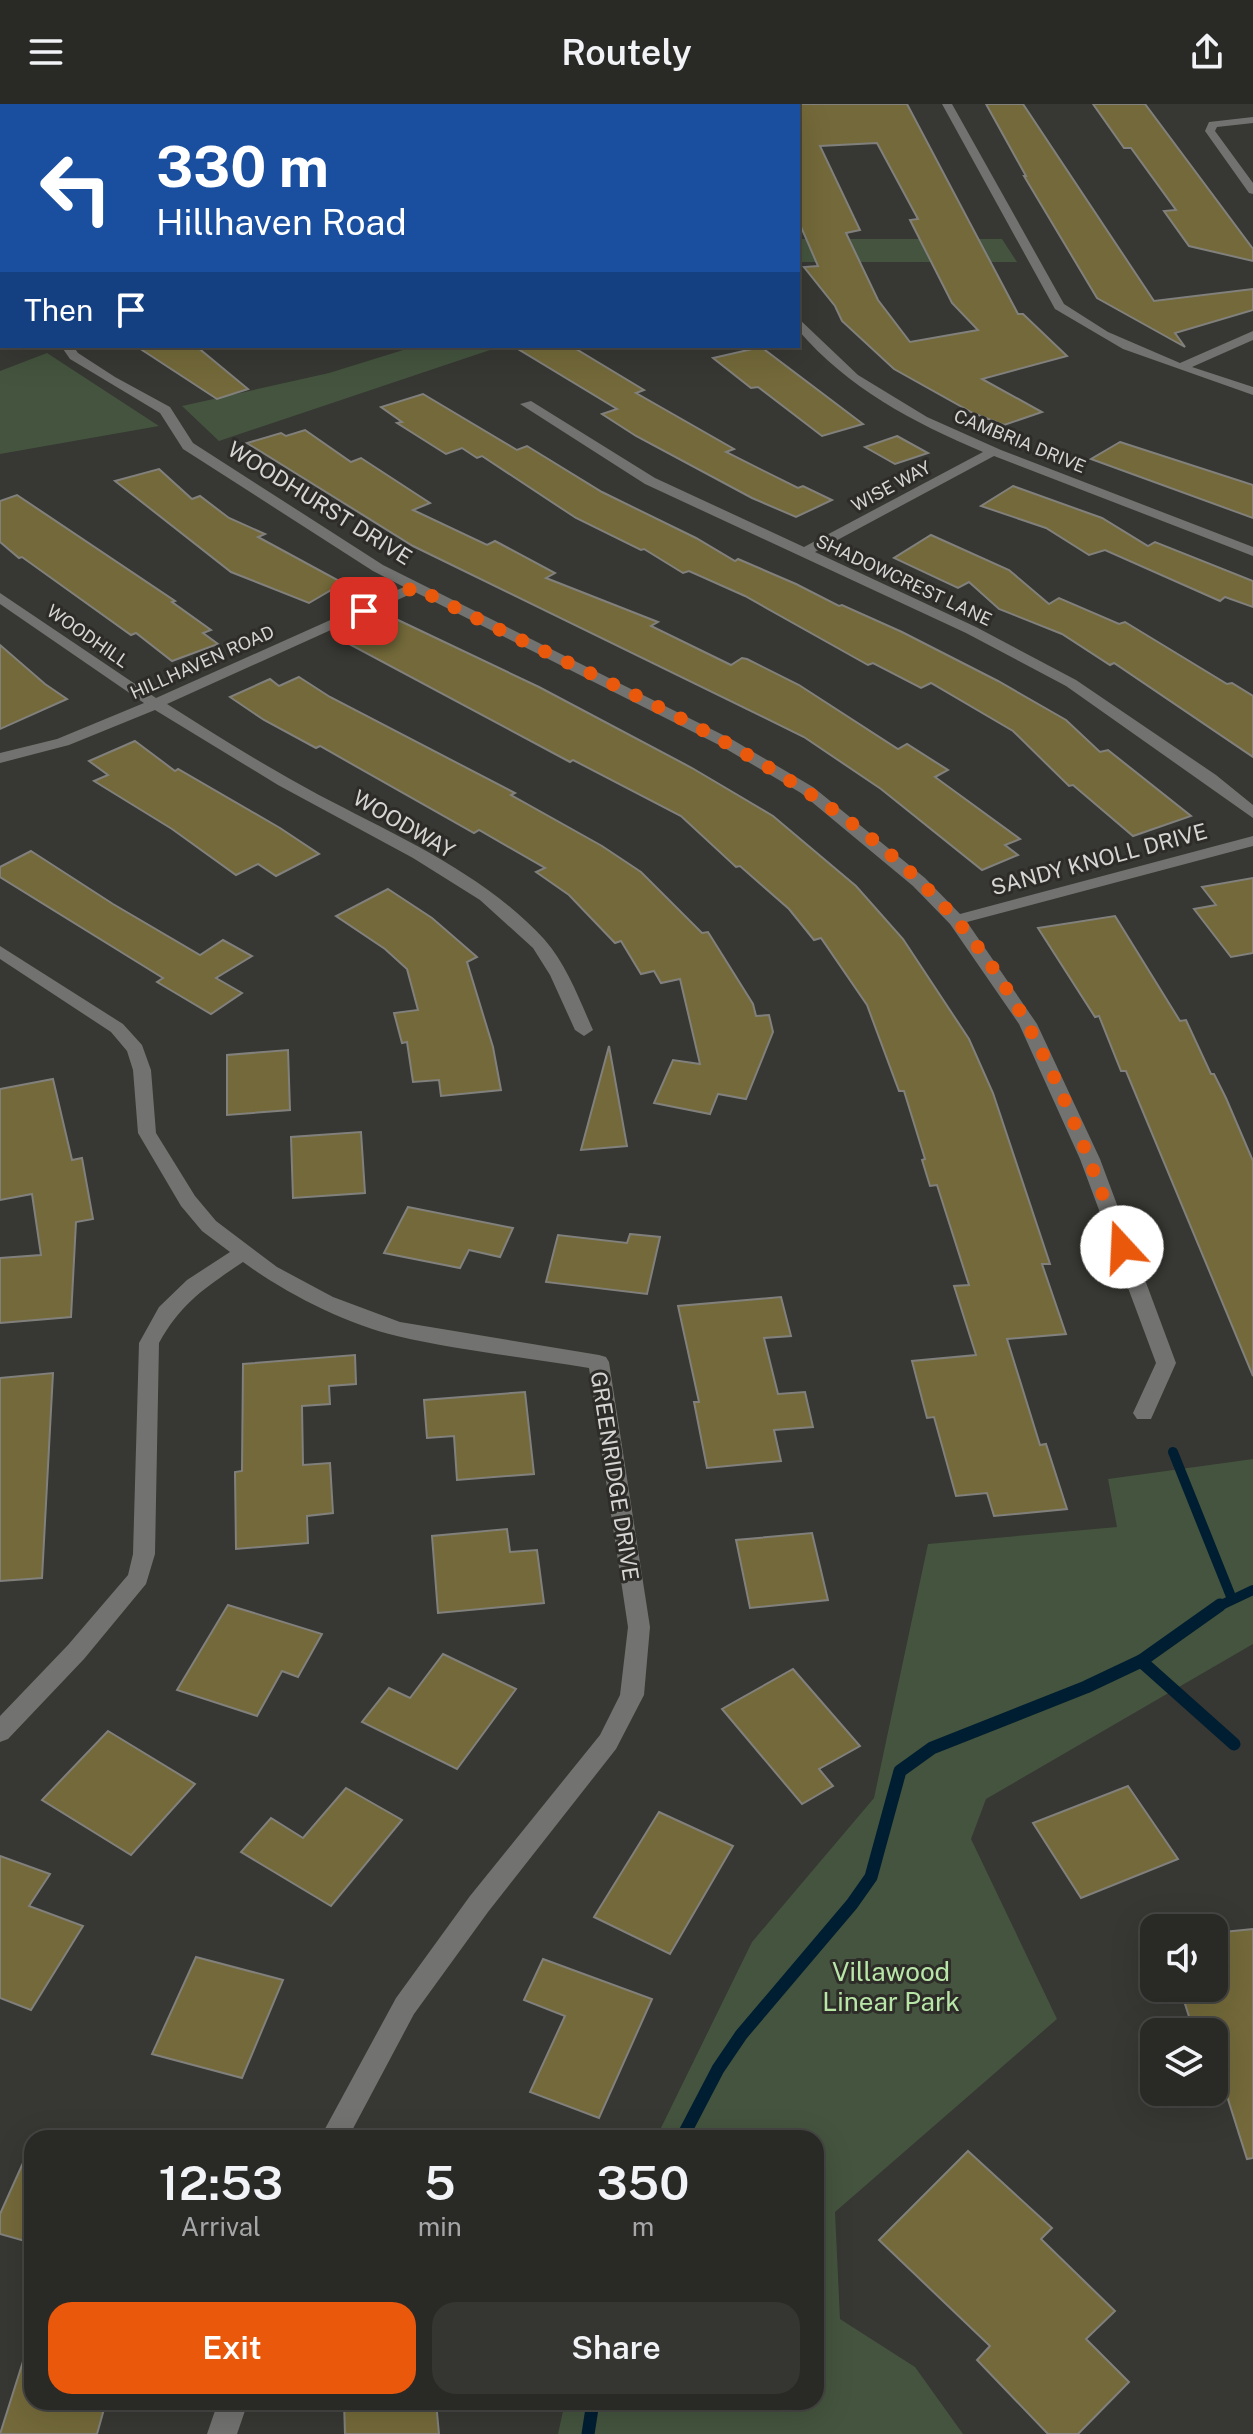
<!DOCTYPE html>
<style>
:root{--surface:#292926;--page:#353532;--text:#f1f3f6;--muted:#a5a6a7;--line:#454543;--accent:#ea580c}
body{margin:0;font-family:"Public Sans",sans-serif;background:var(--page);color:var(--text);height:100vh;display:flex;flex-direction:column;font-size:30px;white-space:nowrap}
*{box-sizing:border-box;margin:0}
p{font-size:26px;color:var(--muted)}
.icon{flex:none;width:44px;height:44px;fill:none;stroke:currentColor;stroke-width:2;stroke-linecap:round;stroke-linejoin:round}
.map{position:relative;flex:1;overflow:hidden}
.side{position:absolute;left:24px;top:2026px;width:800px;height:280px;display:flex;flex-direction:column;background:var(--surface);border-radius:24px;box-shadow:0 8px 32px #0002,0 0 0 2px var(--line)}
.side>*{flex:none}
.banner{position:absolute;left:0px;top:0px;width:800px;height:244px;box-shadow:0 8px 32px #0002,0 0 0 2px var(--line);background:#1a4fa0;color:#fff;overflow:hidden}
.tools{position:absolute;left:1140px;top:1810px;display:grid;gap:16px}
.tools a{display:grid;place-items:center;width:88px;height:88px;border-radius:16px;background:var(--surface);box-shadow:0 8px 32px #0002,0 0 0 2px var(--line);font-size:40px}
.pin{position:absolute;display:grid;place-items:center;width:68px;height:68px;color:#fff;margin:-34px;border-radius:16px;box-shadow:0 4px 12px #0006}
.me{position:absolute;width:88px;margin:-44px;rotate:340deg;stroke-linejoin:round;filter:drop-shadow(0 0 6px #0008)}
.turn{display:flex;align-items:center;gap:28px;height:168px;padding:0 24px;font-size:36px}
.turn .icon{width:104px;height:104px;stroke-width:2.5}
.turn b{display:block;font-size:56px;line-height:68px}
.then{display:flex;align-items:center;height:76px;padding:0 24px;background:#0003;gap:16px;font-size:30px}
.eta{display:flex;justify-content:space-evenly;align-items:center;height:136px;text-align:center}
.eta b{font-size:48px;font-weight:600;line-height:56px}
.button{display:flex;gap:16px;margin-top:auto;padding:16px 24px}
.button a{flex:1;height:92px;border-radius:24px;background:var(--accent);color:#fff;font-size:32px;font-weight:600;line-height:92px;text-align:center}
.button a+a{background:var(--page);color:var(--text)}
header{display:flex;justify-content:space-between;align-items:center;height:104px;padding:0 24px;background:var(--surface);font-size:36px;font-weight:600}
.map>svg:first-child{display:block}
.green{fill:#44543e}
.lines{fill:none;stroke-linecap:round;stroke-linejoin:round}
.stream-far1{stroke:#001e32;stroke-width:10}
.stream{stroke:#001e32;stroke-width:13}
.building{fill:#73693a;stroke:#81807c;stroke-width:2;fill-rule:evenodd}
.minor{fill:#727270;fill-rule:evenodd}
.route{stroke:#ea580c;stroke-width:14;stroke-dasharray:0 25.2}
.labels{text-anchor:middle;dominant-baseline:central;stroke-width:6;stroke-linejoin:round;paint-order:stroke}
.far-street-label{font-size:18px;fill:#d6d5d3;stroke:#2d2c29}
.street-label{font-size:22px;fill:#d6d5d3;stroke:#2d2c29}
.near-park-label{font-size:26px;fill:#b8e6a7;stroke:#2d2c29}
</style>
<header><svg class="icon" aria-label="menu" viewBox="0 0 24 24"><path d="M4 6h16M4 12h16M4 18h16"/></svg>Routely<svg class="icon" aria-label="share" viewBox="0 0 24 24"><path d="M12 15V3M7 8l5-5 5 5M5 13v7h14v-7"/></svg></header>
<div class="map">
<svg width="1253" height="2330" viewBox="0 0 1253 2330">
<rect width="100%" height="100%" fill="#373733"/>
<g class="green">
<path d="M798 135H1002L1017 158H798Z"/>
<path d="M416 242H502L219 337 182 302 329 269Z"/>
<path d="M47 249 159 322 0 350V267Z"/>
<path d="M1253 1355V1540L986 1695 971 1735 1057 1915 835 2108 840 2215 915 2263 963 2330H558L565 2298H816V2034H656L752 1838 874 1694 928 1440 1117 1423 1108 1375Z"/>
</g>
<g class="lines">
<g class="stream-far1">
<path d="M1173 1348 1232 1495"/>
<path d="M1217 1503 1253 1486"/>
</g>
<g class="stream">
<path d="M1141 1557 1234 1640"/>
<path d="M682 2034 718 1965 741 1931 852 1800 871 1773 900 1667 932 1644 1086 1583 1141 1557 1220 1501"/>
<path d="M588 2330 593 2298"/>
</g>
</g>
<g class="building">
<path d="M798 0H907L1018 210H1023L1067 252 982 275 1042 308 1004 321 973 309 894 265 842 217 835 202 804 163 818 162 798 116ZM877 39 918 115 910 116 952 199 978 226 910 238 878 196 846 129 860 126 820 42Z"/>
<path d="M986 0H1023L1154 197 1253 185V206L1175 229 1185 243 1097 194 1024 72H1026Z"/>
<path d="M1093 0H1145L1253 145V157L1189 142 1164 107 1176 106 1131 44H1124Z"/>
<path d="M136 242H196L248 285 217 295Z"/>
<path d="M513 242H571L644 286 636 289 734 345 726 348 798 384 803 382 832 396 796 413 752 394 636 332 602 310 617 305Z"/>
<path d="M761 243 863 320 822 332 758 283 751 284 713 254Z"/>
<path d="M423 290 517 346 527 342 602 388 696 434 735 457 738 455 796 480 839 502 842 501 902 528 998 577 1066 616 1100 648 1108 646 1191 712 1133 732 1073 681 1069 682 1013 627 931 579 921 584 873 559 868 561 745 492 689 467 683 469 644 445 641 446 576 414 482 352 477 354 462 344 446 350 397 319 402 318 381 303Z"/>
<path d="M305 326 351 358 361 354 430 399 413 406 487 441 495 437 555 469 546 474 658 518 651 522 731 561 742 554 747 555 799 581 898 645 907 640 948 666 935 673 1020 735 1005 741 1018 751 982 766 881 685 804 633 413 442 247 339 281 329 286 332Z"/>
<path d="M897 332 928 349 895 360 865 343Z"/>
<path d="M1120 338 1253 381V414L1091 355Z"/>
<path d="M159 365 192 395 200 392 229 414 265 430 258 433 343 479 309 499 231 468 115 377Z"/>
<path d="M1013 382 1102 414 1148 442 1155 438 1253 477V503L1225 493 1220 497 1105 446 1089 451 1046 424 981 402Z"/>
<path d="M17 391 175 497 172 498 211 526 203 529 218 540 172 557 136 529 131 531 22 453 19 454 0 438V397Z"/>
<path d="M931 431 1009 466 1049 500 1059 494 1119 520 1125 518 1227 580 1232 579 1253 592V653L1114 559 1110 561 1062 530 999 505 969 478 958 484 894 454Z"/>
<path d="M398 516 539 583 692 664 773 712 856 782 903 835 969 935 993 989 1050 1160H1042L1066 1230 1007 1235 1040 1341 1046 1340 1067 1405 994 1412 987 1389 956 1392 934 1313 927 1314 912 1257 976 1251 954 1182 969 1181 937 1081 930 1082 922 1056 925 1055 904 987H899L867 901 821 834 814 836 789 805 740 762 736 763 681 712 573 656 570 658 351 541Z"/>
<path d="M0 541 45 580 67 595 0 625Z"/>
<path d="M299 573 330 593 515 689 511 691 602 742 641 768 702 829 708 828 753 900 756 912 769 911 773 928 746 995 718 990 710 1010 654 999 673 956 700 960 680 875 661 879 654 867 641 870 621 837 615 839 569 791 536 768 545 764 479 726 474 729 320 642 316 644 264 616 230 593 270 575 279 582Z"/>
<path d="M135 637 175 667 178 665 280 724 319 750 276 772 258 760 236 771 172 725 94 677 108 671 89 657Z"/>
<path d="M31 747 113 800 200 851 223 836 252 852 216 874 242 889 211 910 157 878 163 874 0 773V763Z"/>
<path d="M1253 774V849L1231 853 1194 805 1216 801 1202 783Z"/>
<path d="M388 785 432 814 477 853 467 858 493 943 501 986 441 992 439 976 413 978 407 938 402 939 394 909 418 906 407 865 385 845 336 812Z"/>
<path d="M1115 812 1180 917 1186 916 1211 970H1214L1226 994 1253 1057V1272L1126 967H1121L1099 912 1095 913 1038 824Z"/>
<path d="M609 942 627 1042 581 1046Z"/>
<path d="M288 946 290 1006 227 1011V951Z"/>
<path d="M53 975 72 1056 82 1054 93 1115 76 1118 71 1213 0 1219V1154L41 1151 32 1090 0 1096V985Z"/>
<path d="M361 1028 365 1089 293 1094 291 1033Z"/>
<path d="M408 1103 513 1124 500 1153 469 1146 460 1164 384 1149Z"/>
<path d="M630 1130 660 1133 647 1190 546 1178 558 1131 627 1139Z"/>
<path d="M781 1193 791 1232 764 1234 778 1290 805 1288 813 1323 774 1326 781 1357 707 1364 694 1298H699L678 1202Z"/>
<path d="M355 1251 356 1280 329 1282 330 1300 302 1302 303 1361 330 1359 333 1409 307 1412 308 1439 236 1445 235 1368 242 1367 243 1260Z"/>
<path d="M53 1269 42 1474 0 1477V1274Z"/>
<path d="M525 1288 534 1370 457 1376 454 1332 427 1334 424 1296Z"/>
<path d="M507 1425 510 1448 537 1446 544 1499 438 1509 432 1432Z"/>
<path d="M812 1429 828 1496 750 1504 736 1436Z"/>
<path d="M228 1501 322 1530 298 1573 282 1567 257 1612 177 1586Z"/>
<path d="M443 1550 516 1585 457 1665 362 1618 389 1584 410 1594Z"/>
<path d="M793 1565 860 1642 819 1665 833 1682 802 1700 722 1605Z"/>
<path d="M108 1627 195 1680 131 1751 42 1696Z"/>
<path d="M1128 1682 1178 1755 1081 1794 1033 1719Z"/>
<path d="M346 1684 402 1716 331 1802 241 1748 271 1714 303 1734Z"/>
<path d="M659 1708 733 1742 670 1850 594 1813Z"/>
<path d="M0 1752 50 1770 29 1802 83 1822 31 1906 0 1894Z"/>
<path d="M1253 1825V2054L1247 2055 1214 1951V1917L1191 1919 1180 1884H1214V1829Z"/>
<path d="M196 1853 283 1876 242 1974 152 1950Z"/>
<path d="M543 1855 652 1895 599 2014 530 1988 565 1912 524 1896Z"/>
<path d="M32 2039V2139L0 2130V2110Z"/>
<path d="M968 2047 1052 2124 1041 2135 1115 2207 1086 2235 1129 2278 1078 2330H1048L977 2256 990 2242 879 2136Z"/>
<path d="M27 2245 32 2246V2298H106L97 2330H0Z"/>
<path d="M344 2298H436L439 2330H345Z"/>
</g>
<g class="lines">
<g class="minor">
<path d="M73 0H85L72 2Z"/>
<path d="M327 0H339L326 2Z"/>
<path d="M712 0H722L723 2H713Z"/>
<path d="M942 0H952L1064 200 1108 228 1180 259 1253 227V236L1192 263 1253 283V291L1123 245 1055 205Z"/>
<path d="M1253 13V19L1217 23 1215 27 1253 79V90L1249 89 1205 27 1209 18Z"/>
<path d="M0 42H2L0 49Z"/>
<path d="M798 214 858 271 927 313 1001 346 1253 443V452L994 352 815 448 976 523 1076 576 1216 671 1253 701V714L1066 582 966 529 645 380 520 300 531 297 655 374 804 443 983 348C912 318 848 284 798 226Z"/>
<path d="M61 242H73L78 249 115 273 170 303 193 339 383 461 733 636 813 683 925 774 960 810 1253 732V742L967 818 1037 920 1100 1055 1176 1259 1151 1315H1137L1133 1309 1156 1259 1080 1055 1019 920 950 820 913 782 801 689 721 642 415 488 167 600C217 632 267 663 319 691 397 732 483 769 544 835 567 861 579 895 593 926L584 932 575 926 550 871 533 844 480 796 413 754 278 681 155 606 69 641 0 659V649L57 635 144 599 0 500V489L156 594 404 483 373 467 183 345 160 309 70 255Z"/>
<path d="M0 842 123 920 142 941 151 966 156 1029 195 1092 216 1117 277 1163 333 1193 400 1218 599 1251 606 1253 609 1258 650 1523 644 1591 616 1645 488 1808 414 1910 348 2034H320L396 1894 470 1792 600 1631 620 1591 628 1523 589 1264C526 1253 460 1247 397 1232 346 1220 285 1189 243 1158 206 1183 181 1199 159 1239L155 1450 146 1480 84 1555 8 1635 0 1638V1612L68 1541 128 1471 133 1450 139 1239 159 1203 187 1176 230 1148 202 1127 181 1102 138 1029 133 966 127 947 111 928 0 855Z"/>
<path d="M218 2298H248L237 2330H207Z"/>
</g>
</g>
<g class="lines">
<path class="route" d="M364 507 415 483C596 579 820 657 956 816 1036 909 1080 1029 1122 1143"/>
</g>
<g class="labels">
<g class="far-street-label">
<text transform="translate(1020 337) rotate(22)">CAMBRIA DRIVE</text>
<text transform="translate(891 382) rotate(-28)">WISE WAY</text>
<text transform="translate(904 476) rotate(25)">SHADOWCREST LANE</text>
<text transform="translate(88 532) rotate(35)">WOODHILL</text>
<text transform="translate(202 558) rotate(-24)">HILLHAVEN ROAD</text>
</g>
<g class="street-label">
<text transform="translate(320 399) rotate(32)">WOODHURST DRIVE</text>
<text transform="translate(404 720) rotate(30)">WOODWAY</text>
<text transform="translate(1099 755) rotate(-15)">SANDY KNOLL DRIVE</text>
<text transform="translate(615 1372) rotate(81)">GREENRIDGE DRIVE</text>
</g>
<g class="near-park-label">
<text x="891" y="1867">Villawood<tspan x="891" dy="30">Linear Park</tspan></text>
</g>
</g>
</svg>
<div class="tools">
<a><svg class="icon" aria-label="sound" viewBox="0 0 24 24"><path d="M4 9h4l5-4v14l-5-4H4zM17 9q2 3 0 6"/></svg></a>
<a><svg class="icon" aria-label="layers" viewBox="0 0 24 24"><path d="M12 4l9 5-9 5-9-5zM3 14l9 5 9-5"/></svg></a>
</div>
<div class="pin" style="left:364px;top:507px;background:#d93025"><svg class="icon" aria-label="arrive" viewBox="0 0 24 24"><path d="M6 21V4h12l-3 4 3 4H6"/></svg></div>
<svg class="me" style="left:1122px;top:1143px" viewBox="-20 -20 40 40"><circle r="19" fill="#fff"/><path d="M0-13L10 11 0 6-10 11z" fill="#ea580c"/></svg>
<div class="banner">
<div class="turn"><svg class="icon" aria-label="left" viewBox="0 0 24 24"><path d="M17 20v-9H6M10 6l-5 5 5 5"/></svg><div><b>330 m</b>Hillhaven Road</div></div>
<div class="then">Then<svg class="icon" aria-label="arrive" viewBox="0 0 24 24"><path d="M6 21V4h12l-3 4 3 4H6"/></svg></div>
</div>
<section class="side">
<div class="eta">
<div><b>12:53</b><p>Arrival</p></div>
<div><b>5</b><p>min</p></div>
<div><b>350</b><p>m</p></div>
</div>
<div class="button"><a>Exit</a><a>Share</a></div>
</section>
</div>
